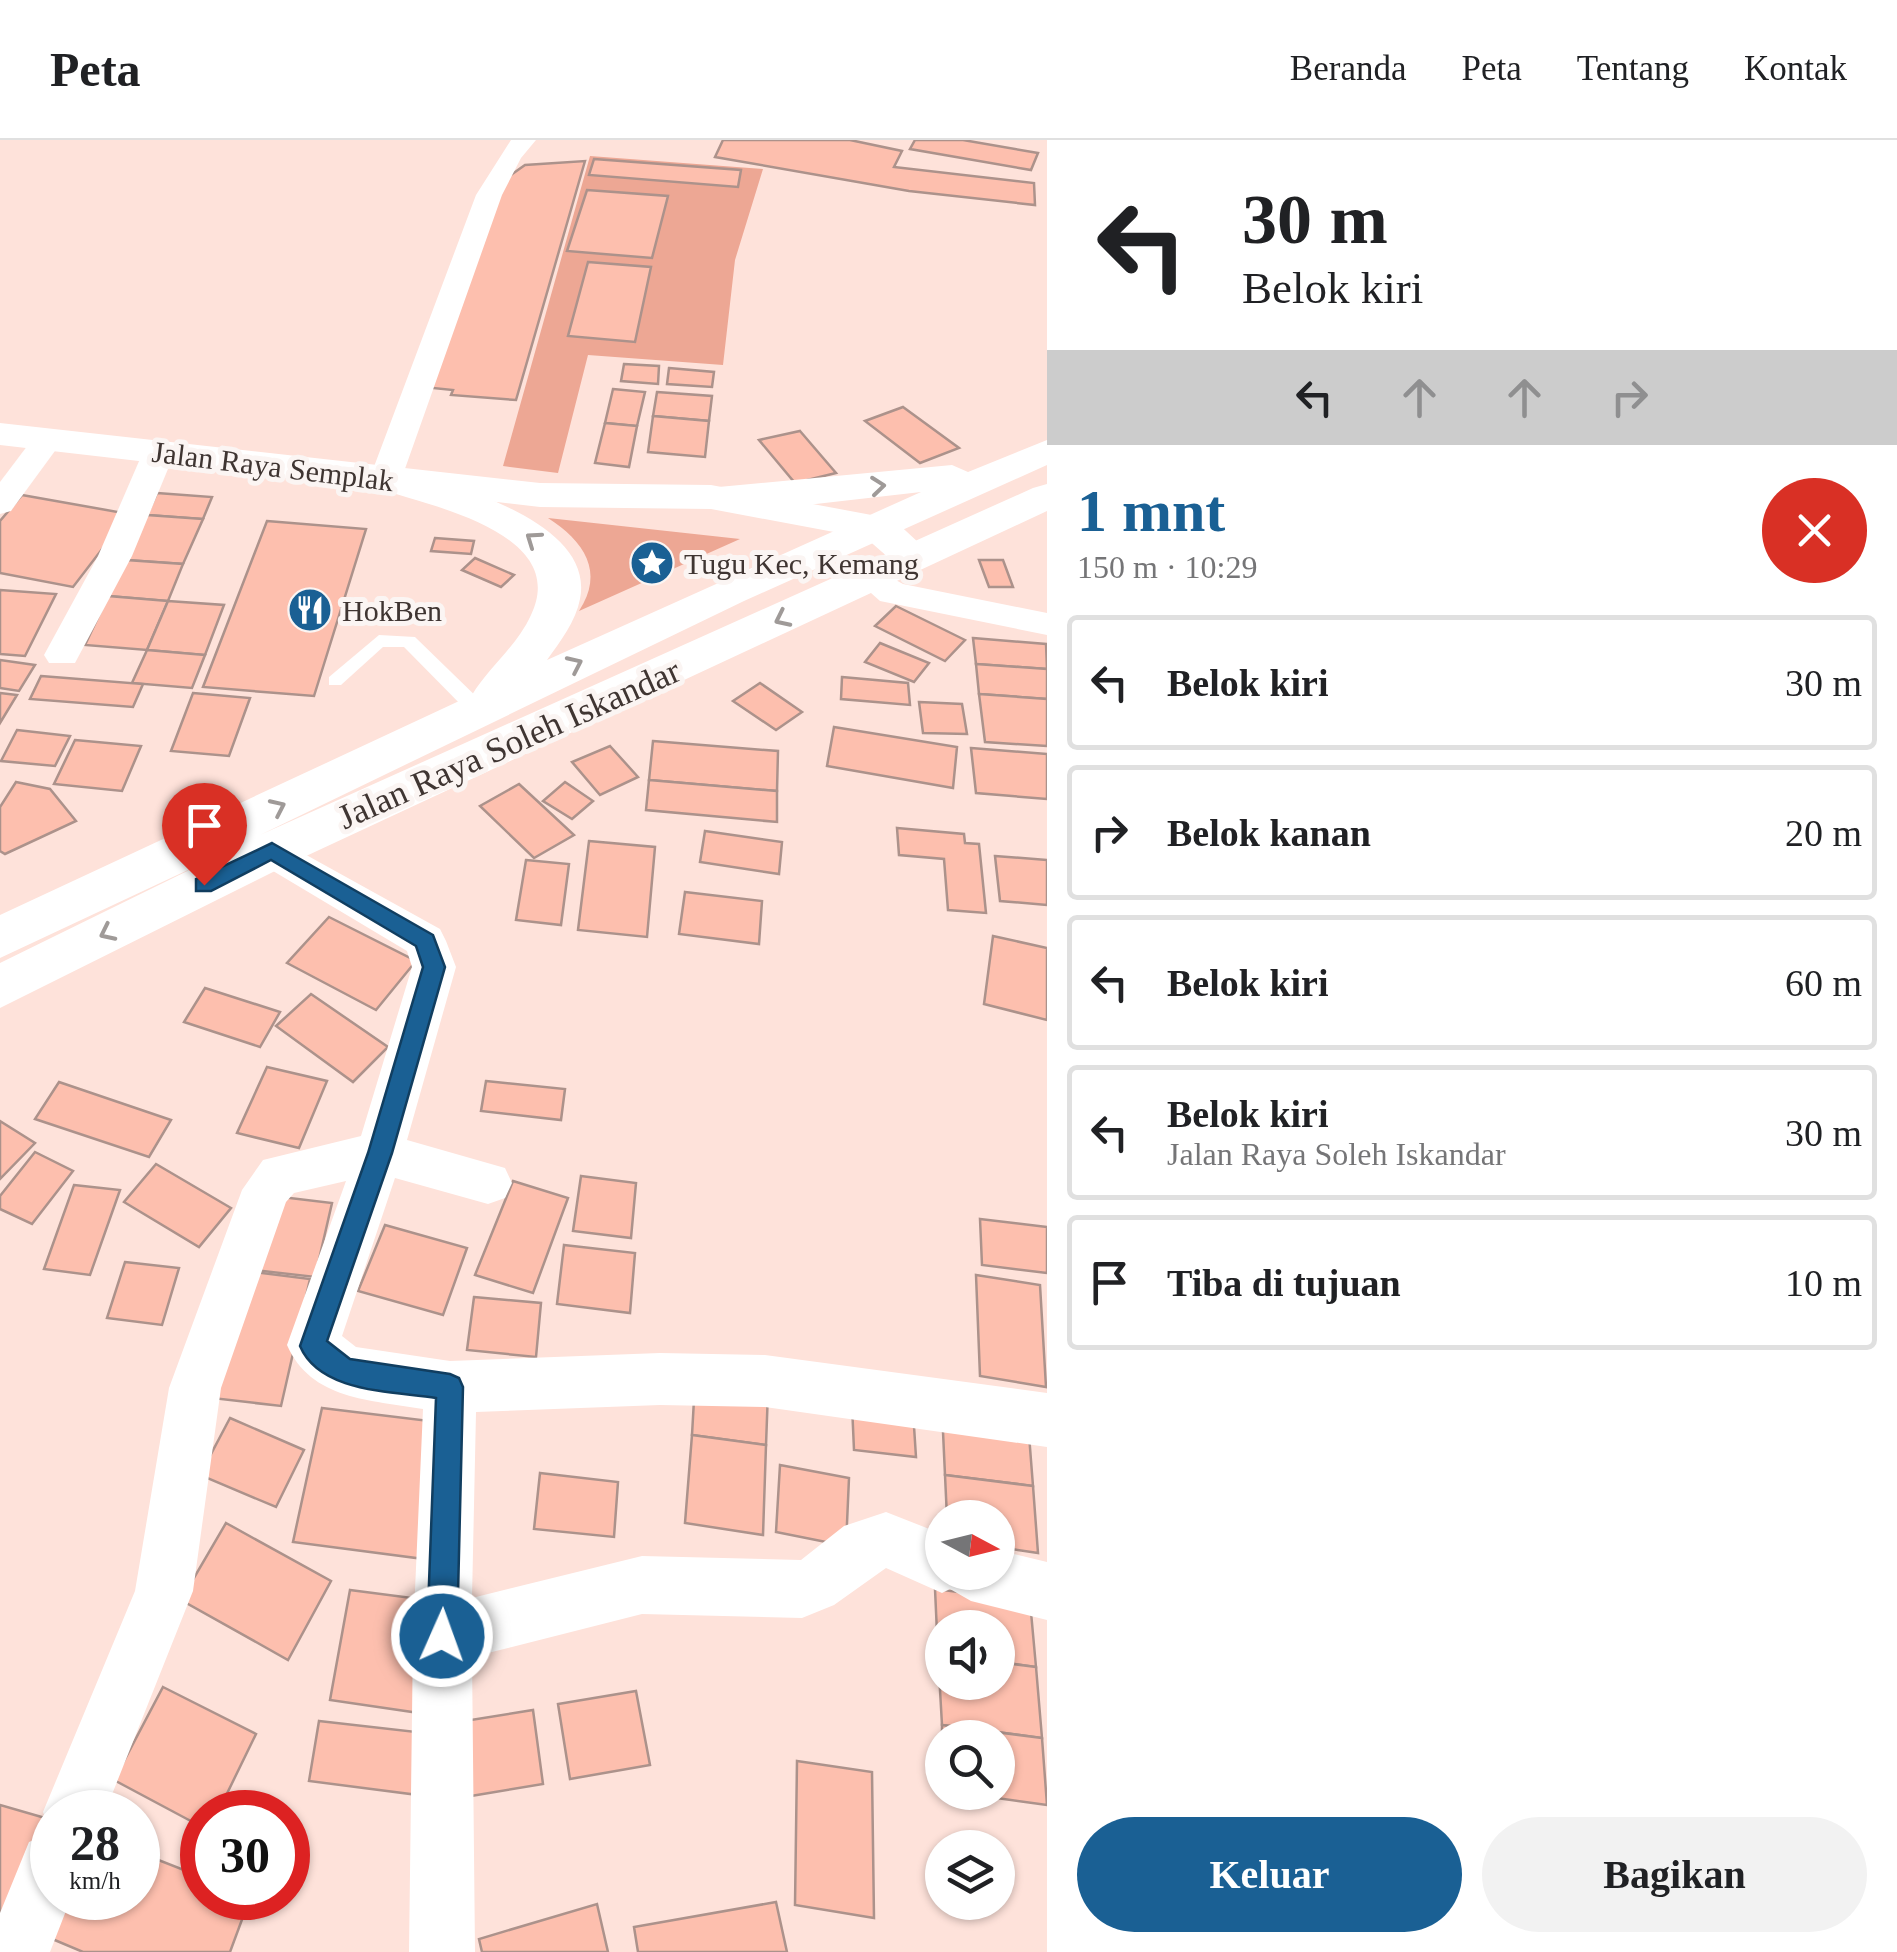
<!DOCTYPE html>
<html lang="id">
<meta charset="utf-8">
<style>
:root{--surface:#fff;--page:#f2f2f2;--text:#202124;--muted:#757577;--line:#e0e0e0;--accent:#1a6094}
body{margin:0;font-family:Georgia,serif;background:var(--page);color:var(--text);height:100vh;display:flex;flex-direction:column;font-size:38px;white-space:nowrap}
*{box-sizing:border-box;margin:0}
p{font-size:32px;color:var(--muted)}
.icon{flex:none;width:55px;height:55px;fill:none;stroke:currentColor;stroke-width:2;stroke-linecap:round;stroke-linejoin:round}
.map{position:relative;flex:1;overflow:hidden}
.drawer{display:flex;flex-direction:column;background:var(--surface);width:850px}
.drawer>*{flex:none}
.guide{background:#fff;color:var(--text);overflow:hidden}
.needle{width:65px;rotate:97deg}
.buttons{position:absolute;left:925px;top:1360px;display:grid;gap:20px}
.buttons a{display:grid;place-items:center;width:90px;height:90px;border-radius:50%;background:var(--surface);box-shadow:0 2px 8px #0004;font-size:50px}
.speed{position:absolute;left:30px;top:1650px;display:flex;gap:20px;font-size:50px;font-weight:700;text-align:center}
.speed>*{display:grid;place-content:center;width:130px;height:130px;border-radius:50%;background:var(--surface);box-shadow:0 2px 8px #0004;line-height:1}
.speed small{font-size:25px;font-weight:400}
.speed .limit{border:15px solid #d22;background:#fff;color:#111}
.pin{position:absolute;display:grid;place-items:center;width:85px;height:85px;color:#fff;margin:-102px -42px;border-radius:50% 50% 50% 0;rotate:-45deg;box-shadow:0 0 10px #0007}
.pin .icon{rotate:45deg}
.me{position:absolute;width:110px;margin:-55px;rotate:2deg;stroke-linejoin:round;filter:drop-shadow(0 0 8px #0008)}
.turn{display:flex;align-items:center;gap:35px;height:210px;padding:0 30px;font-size:45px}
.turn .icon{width:130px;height:130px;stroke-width:2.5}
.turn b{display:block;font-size:70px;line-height:85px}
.lanes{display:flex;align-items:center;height:95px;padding:0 30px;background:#0003;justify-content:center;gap:50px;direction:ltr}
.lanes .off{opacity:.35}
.round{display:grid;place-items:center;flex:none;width:105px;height:105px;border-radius:52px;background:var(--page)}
.summary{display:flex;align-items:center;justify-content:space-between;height:170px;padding:0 30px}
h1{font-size:60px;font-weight:800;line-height:75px;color:var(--accent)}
.primary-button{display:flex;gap:20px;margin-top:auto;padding:20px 30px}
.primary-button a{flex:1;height:115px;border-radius:60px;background:var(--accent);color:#fff;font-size:40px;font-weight:800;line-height:115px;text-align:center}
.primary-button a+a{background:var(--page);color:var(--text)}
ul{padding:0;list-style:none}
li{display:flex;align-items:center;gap:30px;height:135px;margin:0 20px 15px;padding:0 10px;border:5px solid var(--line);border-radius:10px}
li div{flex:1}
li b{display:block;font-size:38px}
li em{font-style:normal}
header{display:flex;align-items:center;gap:60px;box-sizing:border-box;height:140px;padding:0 50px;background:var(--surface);border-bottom:2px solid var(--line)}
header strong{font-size:48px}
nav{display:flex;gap:55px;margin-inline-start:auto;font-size:35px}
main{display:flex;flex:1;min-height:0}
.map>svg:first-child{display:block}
.green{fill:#eda794}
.building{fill:#fdbfae;stroke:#ac928b;stroke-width:2.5}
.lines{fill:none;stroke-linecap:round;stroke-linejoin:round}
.service{fill:#fff;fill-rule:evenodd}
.minor{fill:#fff;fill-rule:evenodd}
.primary{fill:#fff;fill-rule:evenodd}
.trunk{fill:#fff;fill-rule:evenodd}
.oneway{stroke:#9f9a98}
.route{fill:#1a6094;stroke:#113e60;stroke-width:2.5}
.labels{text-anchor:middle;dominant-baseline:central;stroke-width:10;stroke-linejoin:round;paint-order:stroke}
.far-street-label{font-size:30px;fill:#3f3532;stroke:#fbf5f3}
.far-poi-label{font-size:30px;fill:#3f3532;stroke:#fbf5f3;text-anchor:start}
.street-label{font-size:35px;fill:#3f3532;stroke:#fbf5f3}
</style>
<header>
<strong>Peta</strong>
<nav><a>Beranda</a><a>Peta</a><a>Tentang</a><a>Kontak</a></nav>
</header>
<main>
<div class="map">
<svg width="1047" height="1812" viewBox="0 0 1047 1812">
<rect width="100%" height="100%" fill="#fee2da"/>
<g class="green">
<path d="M590 16 763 29 735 120 723 225 588 215 558 333 503 326Z"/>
<path d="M548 378 740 399 579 471C605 432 584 401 548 378Z"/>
</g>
<g class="building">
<path d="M723 0H850L902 11 894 27 1034 43 1035 65 909 51 715 17Z"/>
<path d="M915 0H963L1038 13 1031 30 910 9Z"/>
<path d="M594 19 741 30 738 47 589 35Z"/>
<path d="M585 21 516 260 451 255 453 250 423 247 501 42 525 25Z"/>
<path d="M587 50 668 56 652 118 567 111Z"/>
<path d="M588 122 651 127 635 202 568 196Z"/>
<path d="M624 224 659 226 658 244 621 241Z"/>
<path d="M669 228 714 232 712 247 667 244Z"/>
<path d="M613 249 645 252 637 286 605 283Z"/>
<path d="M657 252 712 256 709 281 653 276Z"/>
<path d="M903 267 959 308 920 323 865 281Z"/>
<path d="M653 276 709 281 705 317 648 312Z"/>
<path d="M605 283 637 286 629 327 595 323Z"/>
<path d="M800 291 836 333 795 343 759 300Z"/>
<path d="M157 353 212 357 203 379 147 375Z"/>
<path d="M22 355 129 374 73 447 0 433V381Z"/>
<path d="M147 375 203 379 183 424 126 420Z"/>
<path d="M267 381 366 389 314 556 203 547Z"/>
<path d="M435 398 474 401 471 414 431 411Z"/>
<path d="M475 418 514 435 501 447 462 430Z"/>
<path d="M126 420 183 424 168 461 108 456Z"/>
<path d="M979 420H1003L1013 447H989Z"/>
<path d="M0 450 56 454 25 516 0 514Z"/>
<path d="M108 456 168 461 147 510 85 505Z"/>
<path d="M168 461 224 465 205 515 147 510Z"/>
<path d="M896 466 965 500 945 521 875 486Z"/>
<path d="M973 498 1046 504 1047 529 976 524Z"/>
<path d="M880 503 929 523 914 542 865 522Z"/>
<path d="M147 510 205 515 192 548 132 543Z"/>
<path d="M0 520 35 525 19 551 0 548Z"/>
<path d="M976 524 1047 529V559L979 554Z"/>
<path d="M41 536 143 544 133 567 30 559Z"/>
<path d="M842 537 908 543 910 565 841 559Z"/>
<path d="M760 543 802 572 776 590 733 561Z"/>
<path d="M0 553 17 555 0 583Z"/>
<path d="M193 553 250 558 229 616 171 611Z"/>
<path d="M979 554 1047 559V606L985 602Z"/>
<path d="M919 562 962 564 967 594 923 593Z"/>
<path d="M834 587 957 607 953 648 827 626Z"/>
<path d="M17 590 70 596 55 626 1 621Z"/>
<path d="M75 600 141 606 122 651 54 644Z"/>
<path d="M653 601 778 611 777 651 649 640Z"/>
<path d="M610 606 638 637 600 655 572 622Z"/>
<path d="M971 608 1047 614V659L976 653Z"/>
<path d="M649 640 777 651V682L646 670Z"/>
<path d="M16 642 50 649 76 681 5 714 0 711V667Z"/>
<path d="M565 642 593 661 572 679 543 661Z"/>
<path d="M519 644 574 695 534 718 480 666Z"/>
<path d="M897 688 964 694 965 703 979 704 986 773 948 770 944 719 899 715Z"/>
<path d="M705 691 782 702 779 734 700 722Z"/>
<path d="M589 701 655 707 647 797 578 790Z"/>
<path d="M995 716 1047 720V765L1000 761Z"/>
<path d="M526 720 569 724 561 785 516 780Z"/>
<path d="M685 752 762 761 759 804 679 794Z"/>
<path d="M329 777 416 821 376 870 287 823Z"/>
<path d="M993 796 1047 808V880L984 864Z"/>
<path d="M205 848 280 872 260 907 184 882Z"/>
<path d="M311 854 388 907 353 942 276 886Z"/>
<path d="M267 927 327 941 299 1008 237 993Z"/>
<path d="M486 941 565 949 561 980 481 971Z"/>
<path d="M59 942 171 980 149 1017 35 979Z"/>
<path d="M0 981 35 1003 0 1039Z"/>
<path d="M35 1012 73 1031 32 1084 0 1069V1056Z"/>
<path d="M156 1024 231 1068 199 1107 124 1062Z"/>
<path d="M581 1036 636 1043 631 1098 573 1091Z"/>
<path d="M513 1041 568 1058 533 1153 475 1135Z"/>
<path d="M74 1045 120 1050 90 1135 44 1129Z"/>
<path d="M273 1056 332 1063 315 1137 254 1130Z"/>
<path d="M980 1079 1047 1087V1133L982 1125Z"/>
<path d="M385 1085 467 1108 443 1175 358 1151Z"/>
<path d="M564 1105 635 1113 630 1173 557 1164Z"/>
<path d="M125 1122 179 1128 162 1185 107 1178Z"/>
<path d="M246 1131 310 1139 281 1266 212 1258Z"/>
<path d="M976 1135 1040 1145 1046 1247 980 1236Z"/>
<path d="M474 1157 541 1163 536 1217 467 1210Z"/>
<path d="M695 1242 768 1251 766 1305 692 1295Z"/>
<path d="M852 1265 913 1271 916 1317 854 1310Z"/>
<path d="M322 1268 446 1283 424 1419 293 1402Z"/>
<path d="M942 1270 1028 1282 1033 1346 945 1335Z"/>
<path d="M230 1278 304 1310 276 1367 200 1335Z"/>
<path d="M692 1295 766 1305 763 1395 685 1383Z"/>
<path d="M780 1325 849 1338 846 1406 776 1392Z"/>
<path d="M540 1333 618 1342 614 1397 534 1389Z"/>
<path d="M945 1335 1033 1346 1038 1413 998 1407V1378H947Z"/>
<path d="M226 1383 331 1441 288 1520 181 1460Z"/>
<path d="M935 1449 1030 1461 1036 1527 998 1522V1488H942V1515H938Z"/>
<path d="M350 1450 443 1462 426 1574 330 1560Z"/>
<path d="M938 1515H942V1542H998V1522L1036 1527 1042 1598 942 1585Z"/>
<path d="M163 1547 256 1594 218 1672H202V1687L114 1640Z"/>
<path d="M636 1551 650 1625 570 1639 558 1564Z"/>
<path d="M533 1570 543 1644 459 1658 452 1583Z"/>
<path d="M319 1581 434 1594 426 1656 309 1641Z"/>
<path d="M942 1585 1042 1598 1047 1665 954 1652H998V1598H942V1602Z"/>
<path d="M797 1621 872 1632 874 1778 795 1765Z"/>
<path d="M0 1665 52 1680V1696L16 1797 0 1792Z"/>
<path d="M138 1712 202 1737V1758H250L230 1812H83L38 1793 53 1758H138Z"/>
<path d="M776 1762 787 1812H638L634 1787Z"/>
<path d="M597 1764 608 1812H482L479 1799Z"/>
</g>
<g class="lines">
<path class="service" d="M379 495 415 497 485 565V575H471L404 507H383L341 545H329V537Z"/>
<g class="minor">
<path d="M511 0H536L521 18 502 55 401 340 385 350 374 347 369 340 476 55Z"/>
<path d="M48 291 63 300 11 371 0 374V342L37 293Z"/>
<path d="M159 303 175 312 132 416 75 523H49L44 515 98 416 143 312Z"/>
<path d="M870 426 903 444 1047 473V495L880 461 853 437 858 429Z"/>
<path d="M272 696 440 789 446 801 456 827 407 1000 505 1028 512 1043 505 1058 488 1064 395 1038 342 1196 356 1207 450 1221 660 1213 765 1215 1047 1253V1307L765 1267 660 1265 476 1272 472 1458 642 1416 801 1420 844 1386 886 1372 942 1394V1432H998V1410L1047 1422V1480L971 1461 950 1449 942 1453 886 1428 834 1465 802 1478 642 1474 472 1517 475 1812H409L413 1496 423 1269C371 1260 311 1260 287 1205L346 1041 294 1053 286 1062 221 1248 193 1451 105 1672H52V1758H71L50 1812H0V1773L29 1702 51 1693 43 1672 135 1451 169 1248 242 1050 263 1020 361 996 412 827 407 811 258 722 252 711 258 700Z"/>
</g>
<path class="primary" d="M0 283 540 343 711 345 893 379 933 416 927 425 912 429 897 425 866 398 711 369 540 367 0 305Z"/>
<path class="trunk" d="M1047 300V325L744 461 260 695 1033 348 1047 344V371L289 724 0 868V823L222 714 0 818V775L472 555C489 527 517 506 531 475 570 393 431 366 376 348L371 340 376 332 390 328C446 342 596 380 580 459 576 481 560 502 547 520L921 352 807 365 711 369 697 365 691 357 697 349 952 325 968 332Z"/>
</g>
<defs><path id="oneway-chevron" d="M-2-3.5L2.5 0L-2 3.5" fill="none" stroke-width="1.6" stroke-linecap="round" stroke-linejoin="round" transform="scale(2.5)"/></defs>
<g class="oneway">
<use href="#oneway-chevron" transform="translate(878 346) rotate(-6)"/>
<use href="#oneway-chevron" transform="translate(533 399) rotate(-145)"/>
<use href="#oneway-chevron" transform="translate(782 479) rotate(154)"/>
<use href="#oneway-chevron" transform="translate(575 524) rotate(-25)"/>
<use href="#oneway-chevron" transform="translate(278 667) rotate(-25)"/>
<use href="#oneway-chevron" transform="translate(107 793) rotate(154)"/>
</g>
<path class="route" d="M272 703 433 795 445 827 392 1013 327 1201 350 1219 450 1234 459 1238 463 1247 457 1496 452 1506 442 1510 431 1506 427 1496 436 1258C392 1251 320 1253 300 1206L368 1013 423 827 416 806 271 720 211 751H196V739Z"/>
<defs>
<symbol id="sight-disc" viewBox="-11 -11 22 22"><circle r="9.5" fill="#1a6094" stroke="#fbf5f3"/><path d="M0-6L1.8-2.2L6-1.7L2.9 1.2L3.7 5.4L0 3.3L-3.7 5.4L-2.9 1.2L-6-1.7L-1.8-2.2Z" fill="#fff"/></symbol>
<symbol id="restaurant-disc" viewBox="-11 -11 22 22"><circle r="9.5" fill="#1a6094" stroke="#fbf5f3"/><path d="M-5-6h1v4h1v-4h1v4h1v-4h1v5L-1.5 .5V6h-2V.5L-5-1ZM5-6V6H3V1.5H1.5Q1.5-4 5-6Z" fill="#fff"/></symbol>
</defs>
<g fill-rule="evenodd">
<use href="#sight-disc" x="627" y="398" width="50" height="50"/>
<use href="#restaurant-disc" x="285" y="445" width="50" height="50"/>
</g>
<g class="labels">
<g class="far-street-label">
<text transform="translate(273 326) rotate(7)">Jalan Raya Semplak</text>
</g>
<g class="far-poi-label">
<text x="684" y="423">Tugu Kec, Kemang</text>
<text x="342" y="470">HokBen</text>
</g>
<g class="street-label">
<text transform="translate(509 604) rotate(-24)">Jalan Raya Soleh Iskandar</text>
</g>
</g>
</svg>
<div class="buttons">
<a><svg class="needle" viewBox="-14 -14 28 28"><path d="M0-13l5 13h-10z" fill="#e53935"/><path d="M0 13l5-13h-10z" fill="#757577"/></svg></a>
<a><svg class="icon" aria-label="sound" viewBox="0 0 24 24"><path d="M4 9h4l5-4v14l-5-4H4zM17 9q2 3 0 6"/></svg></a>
<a><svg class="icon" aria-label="search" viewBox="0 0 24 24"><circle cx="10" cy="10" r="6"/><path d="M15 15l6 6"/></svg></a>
<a><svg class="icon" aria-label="layers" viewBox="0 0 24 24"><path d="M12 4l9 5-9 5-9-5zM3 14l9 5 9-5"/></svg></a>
</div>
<div class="speed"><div>28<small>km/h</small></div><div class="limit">30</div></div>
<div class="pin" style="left:204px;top:745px;background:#d93025"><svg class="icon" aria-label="arrive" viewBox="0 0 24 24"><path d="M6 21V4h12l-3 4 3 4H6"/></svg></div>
<svg class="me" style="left:442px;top:1496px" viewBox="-20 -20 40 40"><circle r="17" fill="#1a6094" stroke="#fff" stroke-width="3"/><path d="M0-11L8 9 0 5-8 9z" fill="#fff"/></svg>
</div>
<section class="drawer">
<div class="guide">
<div class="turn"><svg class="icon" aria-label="left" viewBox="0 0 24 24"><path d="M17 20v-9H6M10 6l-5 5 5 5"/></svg><div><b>30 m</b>Belok kiri</div></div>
<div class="lanes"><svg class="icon" aria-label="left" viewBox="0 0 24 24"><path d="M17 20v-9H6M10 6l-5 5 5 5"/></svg><svg class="icon off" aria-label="ahead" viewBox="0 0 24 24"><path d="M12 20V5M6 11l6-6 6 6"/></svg><svg class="icon off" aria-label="ahead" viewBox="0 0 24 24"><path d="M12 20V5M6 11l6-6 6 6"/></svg><svg class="icon off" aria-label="right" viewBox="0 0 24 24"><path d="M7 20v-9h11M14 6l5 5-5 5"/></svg></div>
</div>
<div class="summary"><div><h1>1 mnt</h1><p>150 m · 10:29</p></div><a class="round" style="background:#d93025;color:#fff"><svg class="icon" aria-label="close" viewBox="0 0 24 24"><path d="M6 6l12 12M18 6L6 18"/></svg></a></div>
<ul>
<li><svg class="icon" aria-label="left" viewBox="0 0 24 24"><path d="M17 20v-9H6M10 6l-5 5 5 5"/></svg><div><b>Belok kiri</b></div><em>30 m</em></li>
<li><svg class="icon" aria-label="right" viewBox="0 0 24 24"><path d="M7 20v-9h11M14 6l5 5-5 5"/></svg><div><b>Belok kanan</b></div><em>20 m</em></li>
<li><svg class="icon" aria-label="left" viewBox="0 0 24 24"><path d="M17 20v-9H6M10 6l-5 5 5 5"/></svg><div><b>Belok kiri</b></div><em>60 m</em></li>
<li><svg class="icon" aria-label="left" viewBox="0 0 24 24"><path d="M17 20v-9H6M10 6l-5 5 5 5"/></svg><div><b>Belok kiri</b><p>Jalan Raya Soleh Iskandar</p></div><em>30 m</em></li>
<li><svg class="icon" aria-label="arrive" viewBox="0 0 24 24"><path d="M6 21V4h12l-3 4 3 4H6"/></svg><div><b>Tiba di tujuan</b></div><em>10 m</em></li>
</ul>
<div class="primary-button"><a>Keluar</a><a>Bagikan</a></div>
</section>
</main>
